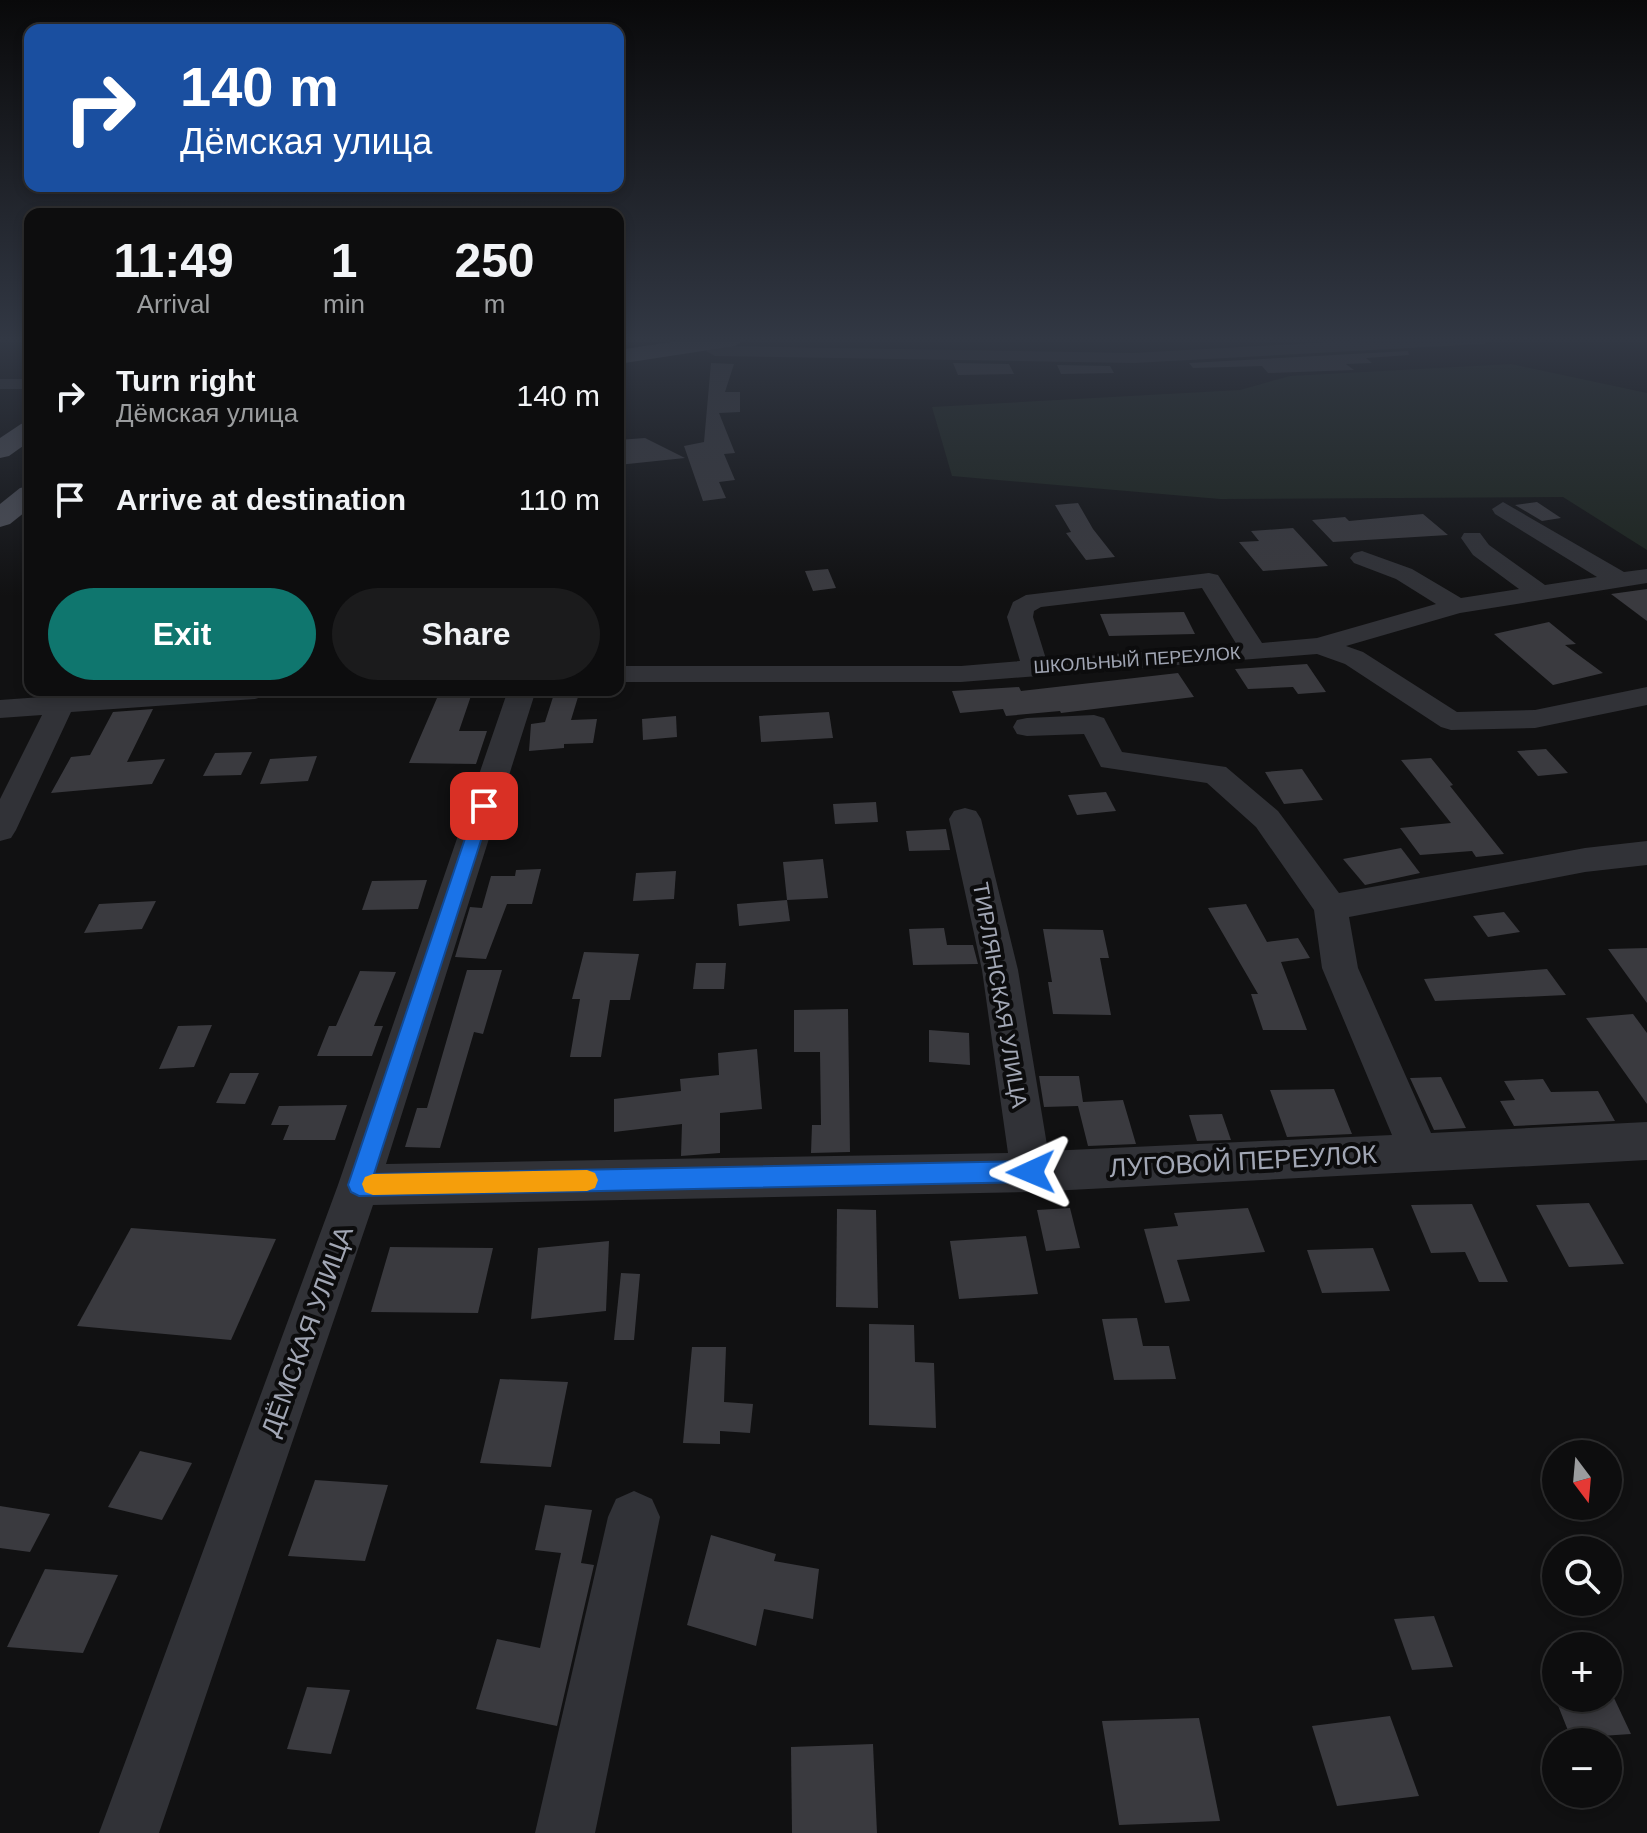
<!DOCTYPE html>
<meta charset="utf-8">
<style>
:root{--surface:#0d0d0e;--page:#1b1b1c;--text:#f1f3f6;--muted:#9a9c9e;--line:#2d2d2e;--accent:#0f766e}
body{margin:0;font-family:Helvetica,sans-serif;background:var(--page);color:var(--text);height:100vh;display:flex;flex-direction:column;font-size:30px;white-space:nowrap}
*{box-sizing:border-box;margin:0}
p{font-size:26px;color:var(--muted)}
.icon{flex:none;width:44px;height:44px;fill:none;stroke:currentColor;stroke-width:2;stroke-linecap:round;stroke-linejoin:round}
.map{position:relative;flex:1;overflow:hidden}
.side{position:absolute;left:24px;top:208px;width:600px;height:488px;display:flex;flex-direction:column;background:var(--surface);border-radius:16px;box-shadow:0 4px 12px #0003,0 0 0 2px var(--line)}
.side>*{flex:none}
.hud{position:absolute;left:24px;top:24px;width:600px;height:168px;border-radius:16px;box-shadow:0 4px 12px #0003,0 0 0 2px var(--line);background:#1a4fa0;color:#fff;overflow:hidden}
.needle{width:52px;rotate:164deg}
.fabs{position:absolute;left:1542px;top:1440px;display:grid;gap:16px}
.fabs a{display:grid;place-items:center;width:80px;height:80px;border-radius:50%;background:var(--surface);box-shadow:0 4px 12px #0003,0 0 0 2px var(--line);font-size:40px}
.pin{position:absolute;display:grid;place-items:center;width:68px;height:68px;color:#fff;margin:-34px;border-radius:16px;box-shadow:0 4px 12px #0006}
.me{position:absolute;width:88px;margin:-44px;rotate:269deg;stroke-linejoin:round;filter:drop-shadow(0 0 6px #0008)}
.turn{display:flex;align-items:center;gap:28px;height:168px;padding:0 24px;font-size:36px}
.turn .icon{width:104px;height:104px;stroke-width:2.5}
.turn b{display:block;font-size:56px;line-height:68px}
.eta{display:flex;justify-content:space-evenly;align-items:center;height:136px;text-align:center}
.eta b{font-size:48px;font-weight:600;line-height:56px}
.cta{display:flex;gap:16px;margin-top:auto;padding:16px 24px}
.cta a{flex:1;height:92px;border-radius:48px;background:var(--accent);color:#fff;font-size:32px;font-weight:600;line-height:92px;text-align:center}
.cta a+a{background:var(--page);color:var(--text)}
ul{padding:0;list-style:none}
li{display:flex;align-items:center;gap:24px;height:104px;padding:0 24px}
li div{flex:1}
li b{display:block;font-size:30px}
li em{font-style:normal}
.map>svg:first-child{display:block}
.green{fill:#1d251e}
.building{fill:#3a3a3f}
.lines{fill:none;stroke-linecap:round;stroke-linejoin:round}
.minor{fill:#313237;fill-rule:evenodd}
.major{fill:#4d4f57;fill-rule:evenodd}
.route{fill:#1a73e8;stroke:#114b97;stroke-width:2}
.slow{fill:#f59e0b}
.labels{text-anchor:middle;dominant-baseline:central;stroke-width:8;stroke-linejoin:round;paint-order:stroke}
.far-street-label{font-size:18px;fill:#a1a6b4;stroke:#0c0c0d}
.street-label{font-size:22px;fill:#a1a6b4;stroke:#0c0c0d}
.near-street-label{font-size:26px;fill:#a1a6b4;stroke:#0c0c0d}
</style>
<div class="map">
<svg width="1647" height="1833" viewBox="0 0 1647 1833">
<rect width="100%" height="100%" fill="#111112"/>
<path class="green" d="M1511 364 1647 393V550L1563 497 1220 499 952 476 932 407 1240 390 1290 376Z"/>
<g class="building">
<path d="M1408 351 1409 355 1366 358 1372 363 1346 364 1354 370 1268 373 1262 366 1193 368 1189 363Z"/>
<path d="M711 363 734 364 725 392H740V412L719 413 735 453 724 454 735 480 719 482 726 498 703 501 684 446 704 442Z"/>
<path d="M953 363 1009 364 1014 374 958 375Z"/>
<path d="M1057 365 1110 366 1114 373 1061 374Z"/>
<path d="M645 438 685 458 618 465V440Z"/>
<path d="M1537 502 1561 518 1542 521 1515 505Z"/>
<path d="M1078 503 1093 529 1115 557 1086 560 1066 533 1071 532 1055 505Z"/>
<path d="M1423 514 1448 535 1333 542 1312 520 1345 517 1349 521Z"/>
<path d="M1293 528 1328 566 1263 571 1239 542 1259 541 1251 531Z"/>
<path d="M828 569 836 588 813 591 805 571Z"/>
<path d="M1647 589V621L1611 594Z"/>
<path d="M1184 612 1195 634 1109 636 1100 614Z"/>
<path d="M1549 622 1576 644 1565 645 1603 673 1553 685 1494 634Z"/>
<path d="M1307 664 1326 692 1298 694 1293 687 1248 689 1235 669Z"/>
<path d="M1178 673 1194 697 1061 713 1060 711 1006 716 1003 709 960 713 952 691 1019 687 1021 691Z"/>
<path d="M473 690 459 731H487L476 764 409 763 440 691Z"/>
<path d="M553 697H578L571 720 597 719 593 743 564 744V748L529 751 531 724 545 722Z"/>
<path d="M153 709 127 762 165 759 152 784 51 793 71 757 90 755 113 712Z"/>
<path d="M829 712 833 738 761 742 759 716Z"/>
<path d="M676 716 677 737 643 740 642 719Z"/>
<path d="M1546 749 1568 773 1538 776 1517 751Z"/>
<path d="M252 752 241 775 203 776 215 753Z"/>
<path d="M317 756 308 781 260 784 270 759Z"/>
<path d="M1431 758 1453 785 1450 786 1504 854 1476 857 1472 851 1420 855 1400 828 1451 823 1401 760Z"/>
<path d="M1302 769 1323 800 1284 804 1265 772Z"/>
<path d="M1106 792 1116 811 1077 815 1068 795Z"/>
<path d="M876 802 878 822 835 824 833 804Z"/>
<path d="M946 829 950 850 909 851 906 831Z"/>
<path d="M1401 848 1420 873 1365 885 1343 859Z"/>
<path d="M823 859 828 898 787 900 783 862Z"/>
<path d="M541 869 532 904H507L486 959 455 957 470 907 482 908 491 876H515L516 870Z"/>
<path d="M676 871 674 899 633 901 636 873Z"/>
<path d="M427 880 418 909 362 910 372 881Z"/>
<path d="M787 900 790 921 739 926 737 904Z"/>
<path d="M156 901 142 929 84 933 99 904Z"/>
<path d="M1246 904 1267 942 1298 938 1310 958 1281 962 1307 1030H1263L1251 994H1258L1208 908Z"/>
<path d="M1504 912 1520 932 1488 937 1473 916Z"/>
<path d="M944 928 947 945H973L978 964 913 965 909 929Z"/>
<path d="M1043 929 1103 930 1109 958H1100L1111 1015 1053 1014 1048 982H1052Z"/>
<path d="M1647 948V1003L1608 949Z"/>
<path d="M584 952 639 954 630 1000H610L601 1057H570L580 999H572Z"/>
<path d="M696 963H726L724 989H693Z"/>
<path d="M1547 969 1566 995 1435 1001 1424 979Z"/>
<path d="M467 970H502L483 1034 474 1032 440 1148 405 1147 417 1108H427Z"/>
<path d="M360 971 396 972 374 1026H383L372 1056H317L329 1026H336Z"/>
<path d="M848 1009 850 1152 811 1153 812 1125H821L820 1052H794V1010Z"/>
<path d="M1633 1014 1647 1033V1104L1586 1018Z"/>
<path d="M212 1025 194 1067 159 1069 178 1026Z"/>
<path d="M929 1030 969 1033 970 1065 929 1062Z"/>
<path d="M757 1049 762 1109 720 1113V1153L681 1156 682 1124 614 1132V1099L681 1091 680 1079 719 1075 718 1053Z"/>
<path d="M230 1073H259L245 1104 216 1103Z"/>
<path d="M1039 1076H1079L1083 1102 1123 1100 1136 1144 1088 1146 1078 1106 1044 1107Z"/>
<path d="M1441 1077 1466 1128 1434 1130 1410 1078Z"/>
<path d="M1543 1079 1551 1092 1598 1091 1615 1121 1514 1126 1500 1101 1515 1100 1504 1081Z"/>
<path d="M1334 1089 1352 1134 1287 1137 1270 1090Z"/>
<path d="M347 1105 335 1140H283L289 1125H271L279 1106Z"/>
<path d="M1222 1114 1231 1140 1197 1141 1189 1115Z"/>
<path d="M1589 1203 1624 1264 1569 1267 1536 1205Z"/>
<path d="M1472 1204 1508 1282H1479L1465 1252 1431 1253 1411 1205Z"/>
<path d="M1070 1208 1080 1248 1046 1251 1037 1210Z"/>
<path d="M1248 1208 1265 1252 1177 1260 1190 1301 1165 1303 1144 1229 1178 1226 1174 1213Z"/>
<path d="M837 1209 876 1210 878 1308 836 1307Z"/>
<path d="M131 1228 276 1239 231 1340 77 1326Z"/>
<path d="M1026 1236 1038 1294 959 1299 950 1241Z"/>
<path d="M609 1241 606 1311 531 1319 538 1248Z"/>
<path d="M390 1247 493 1248 478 1313 371 1312Z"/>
<path d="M1373 1248 1390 1291 1322 1293 1307 1250Z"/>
<path d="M621 1273 640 1274 634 1340H614Z"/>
<path d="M1137 1318 1143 1346H1169L1176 1379 1114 1380 1102 1319Z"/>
<path d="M869 1324 914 1325 915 1362 934 1363 936 1428 869 1425Z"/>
<path d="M692 1347H726L724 1402 753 1404 750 1433 720 1431V1444L683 1443Z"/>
<path d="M500 1379 568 1382 551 1467 480 1463Z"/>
<path d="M140 1451 192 1463 162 1520 108 1507Z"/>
<path d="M315 1480 388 1485 365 1561 288 1556Z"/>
<path d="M545 1505 592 1510 581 1563 594 1565 557 1726 476 1709 497 1639 540 1648 561 1553 535 1550Z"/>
<path d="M0 1506 50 1514 30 1552 0 1548Z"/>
<path d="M711 1535 776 1554 774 1561 819 1569 813 1619 764 1609 756 1646 687 1625Z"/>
<path d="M45 1569 118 1575 83 1653 7 1647Z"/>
<path d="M1434 1616 1453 1667 1412 1670 1394 1619Z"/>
<path d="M307 1687 350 1690 331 1754 287 1749Z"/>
<path d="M1614 1698 1631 1734 1571 1738 1557 1703Z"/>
<path d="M1390 1716 1419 1796 1337 1806 1312 1726Z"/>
<path d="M1199 1718 1220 1821 1119 1825 1102 1721Z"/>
<path d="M873 1744 877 1833H792L791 1747Z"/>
</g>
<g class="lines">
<g class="minor">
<path d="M1387 339H1491L1483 344 1134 363 715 356 706 351 715 346 1134 353Z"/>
<rect x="0" y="379" width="30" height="10"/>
<path d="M1503 502 1624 572 1647 569V583L1460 613 1346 646 1363 652 1457 712 1535 710 1647 687V705L1535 728 1451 730 1441 727 1345 664 1317 654 961 682H618V666H961L1020 661 1007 617 1013 602 1026 595 1209 573 1218 575 1262 643 1317 638 1436 604 1396 579 1354 563 1350 558 1354 553 1362 551 1412 569 1461 598 1519 589 1473 555 1461 538 1464 533H1480L1489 545 1545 585 1597 577 1495 514 1492 509ZM1202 588 1237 645 1046 659 1033 617 1034 611 1041 607Z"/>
<path d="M138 690H269L265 696 255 699 71 712 16 830 11 838 0 841V799L42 715 0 718V700Z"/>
<path d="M508 690H536L386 1164 1008 1153 982 970 949 819 954 811 965 808 976 811 981 819 1018 970 1048 1151 1392 1135 1322 968 1314 910 1256 827 1207 783 1101 767 1084 734 1027 736 1017 734 1013 727 1017 720 1027 718 1094 715 1104 718 1122 752 1226 767 1278 811 1339 893 1585 848 1647 841V865L1585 872 1349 917 1358 968 1431 1133 1647 1122V1160L1031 1192 373 1205 159 1833H99L338 1185Z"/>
<path d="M634 1491 652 1499 660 1517 595 1833H535L608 1517 616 1499Z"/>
</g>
<g class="major">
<path d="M691 339H746L735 346 618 364V350Z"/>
<path d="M30 421V441L9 456 0 458V438L21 424Z"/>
<path d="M30 486V508L10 524 0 527V504L20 488Z"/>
</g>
</g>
<linearGradient id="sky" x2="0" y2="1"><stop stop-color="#09090a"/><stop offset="0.57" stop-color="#323844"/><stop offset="1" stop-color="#323844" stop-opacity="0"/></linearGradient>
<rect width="1647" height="596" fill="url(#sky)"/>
<path class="route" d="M484 801 492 806 374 1174 1031 1161 1038 1164 1042 1172 1038 1179 1031 1182 359 1196 351 1192 348 1185 476 806Z"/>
<path class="slow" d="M587 1170 595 1173 598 1180 595 1188 587 1191 373 1195 365 1192 362 1184 365 1177 373 1174Z"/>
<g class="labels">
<g class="far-street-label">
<text transform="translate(1137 660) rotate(-4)">ШКОЛЬНЫЙ ПЕРЕУЛОК</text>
</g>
<g class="street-label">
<text transform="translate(1000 995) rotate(80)">ТИРЛЯНСКАЯ УЛИЦА</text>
</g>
<g class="near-street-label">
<text transform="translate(1243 1161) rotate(-3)">ЛУГОВОЙ ПЕРЕУЛОК</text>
<text transform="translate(307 1331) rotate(-70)">ДЁМСКАЯ УЛИЦА</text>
</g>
</g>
</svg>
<div class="fabs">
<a><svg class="needle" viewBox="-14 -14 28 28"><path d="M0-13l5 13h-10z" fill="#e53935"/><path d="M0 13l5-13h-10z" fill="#9a9c9e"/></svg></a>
<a><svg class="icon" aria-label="search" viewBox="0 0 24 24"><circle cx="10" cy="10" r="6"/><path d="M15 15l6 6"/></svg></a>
<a>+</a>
<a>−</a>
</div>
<div class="pin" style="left:484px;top:806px;background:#d93025"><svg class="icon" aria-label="arrive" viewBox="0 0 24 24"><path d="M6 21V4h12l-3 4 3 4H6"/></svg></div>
<svg class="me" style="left:1031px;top:1172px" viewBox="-20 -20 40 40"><path d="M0-17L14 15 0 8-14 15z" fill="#1a73e8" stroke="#fff" stroke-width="4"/></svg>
<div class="hud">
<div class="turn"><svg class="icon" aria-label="right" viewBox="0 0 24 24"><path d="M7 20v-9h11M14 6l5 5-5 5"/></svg><div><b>140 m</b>Дёмская улица</div></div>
</div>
<section class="side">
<div class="eta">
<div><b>11:49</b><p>Arrival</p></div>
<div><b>1</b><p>min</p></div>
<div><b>250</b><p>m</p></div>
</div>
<ul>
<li><svg class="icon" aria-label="right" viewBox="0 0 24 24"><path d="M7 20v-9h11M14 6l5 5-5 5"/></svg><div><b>Turn right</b><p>Дёмская улица</p></div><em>140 m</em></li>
<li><svg class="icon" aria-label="arrive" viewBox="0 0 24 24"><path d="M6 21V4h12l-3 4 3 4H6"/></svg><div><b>Arrive at destination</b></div><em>110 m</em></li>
</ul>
<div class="cta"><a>Exit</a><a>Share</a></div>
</section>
</div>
